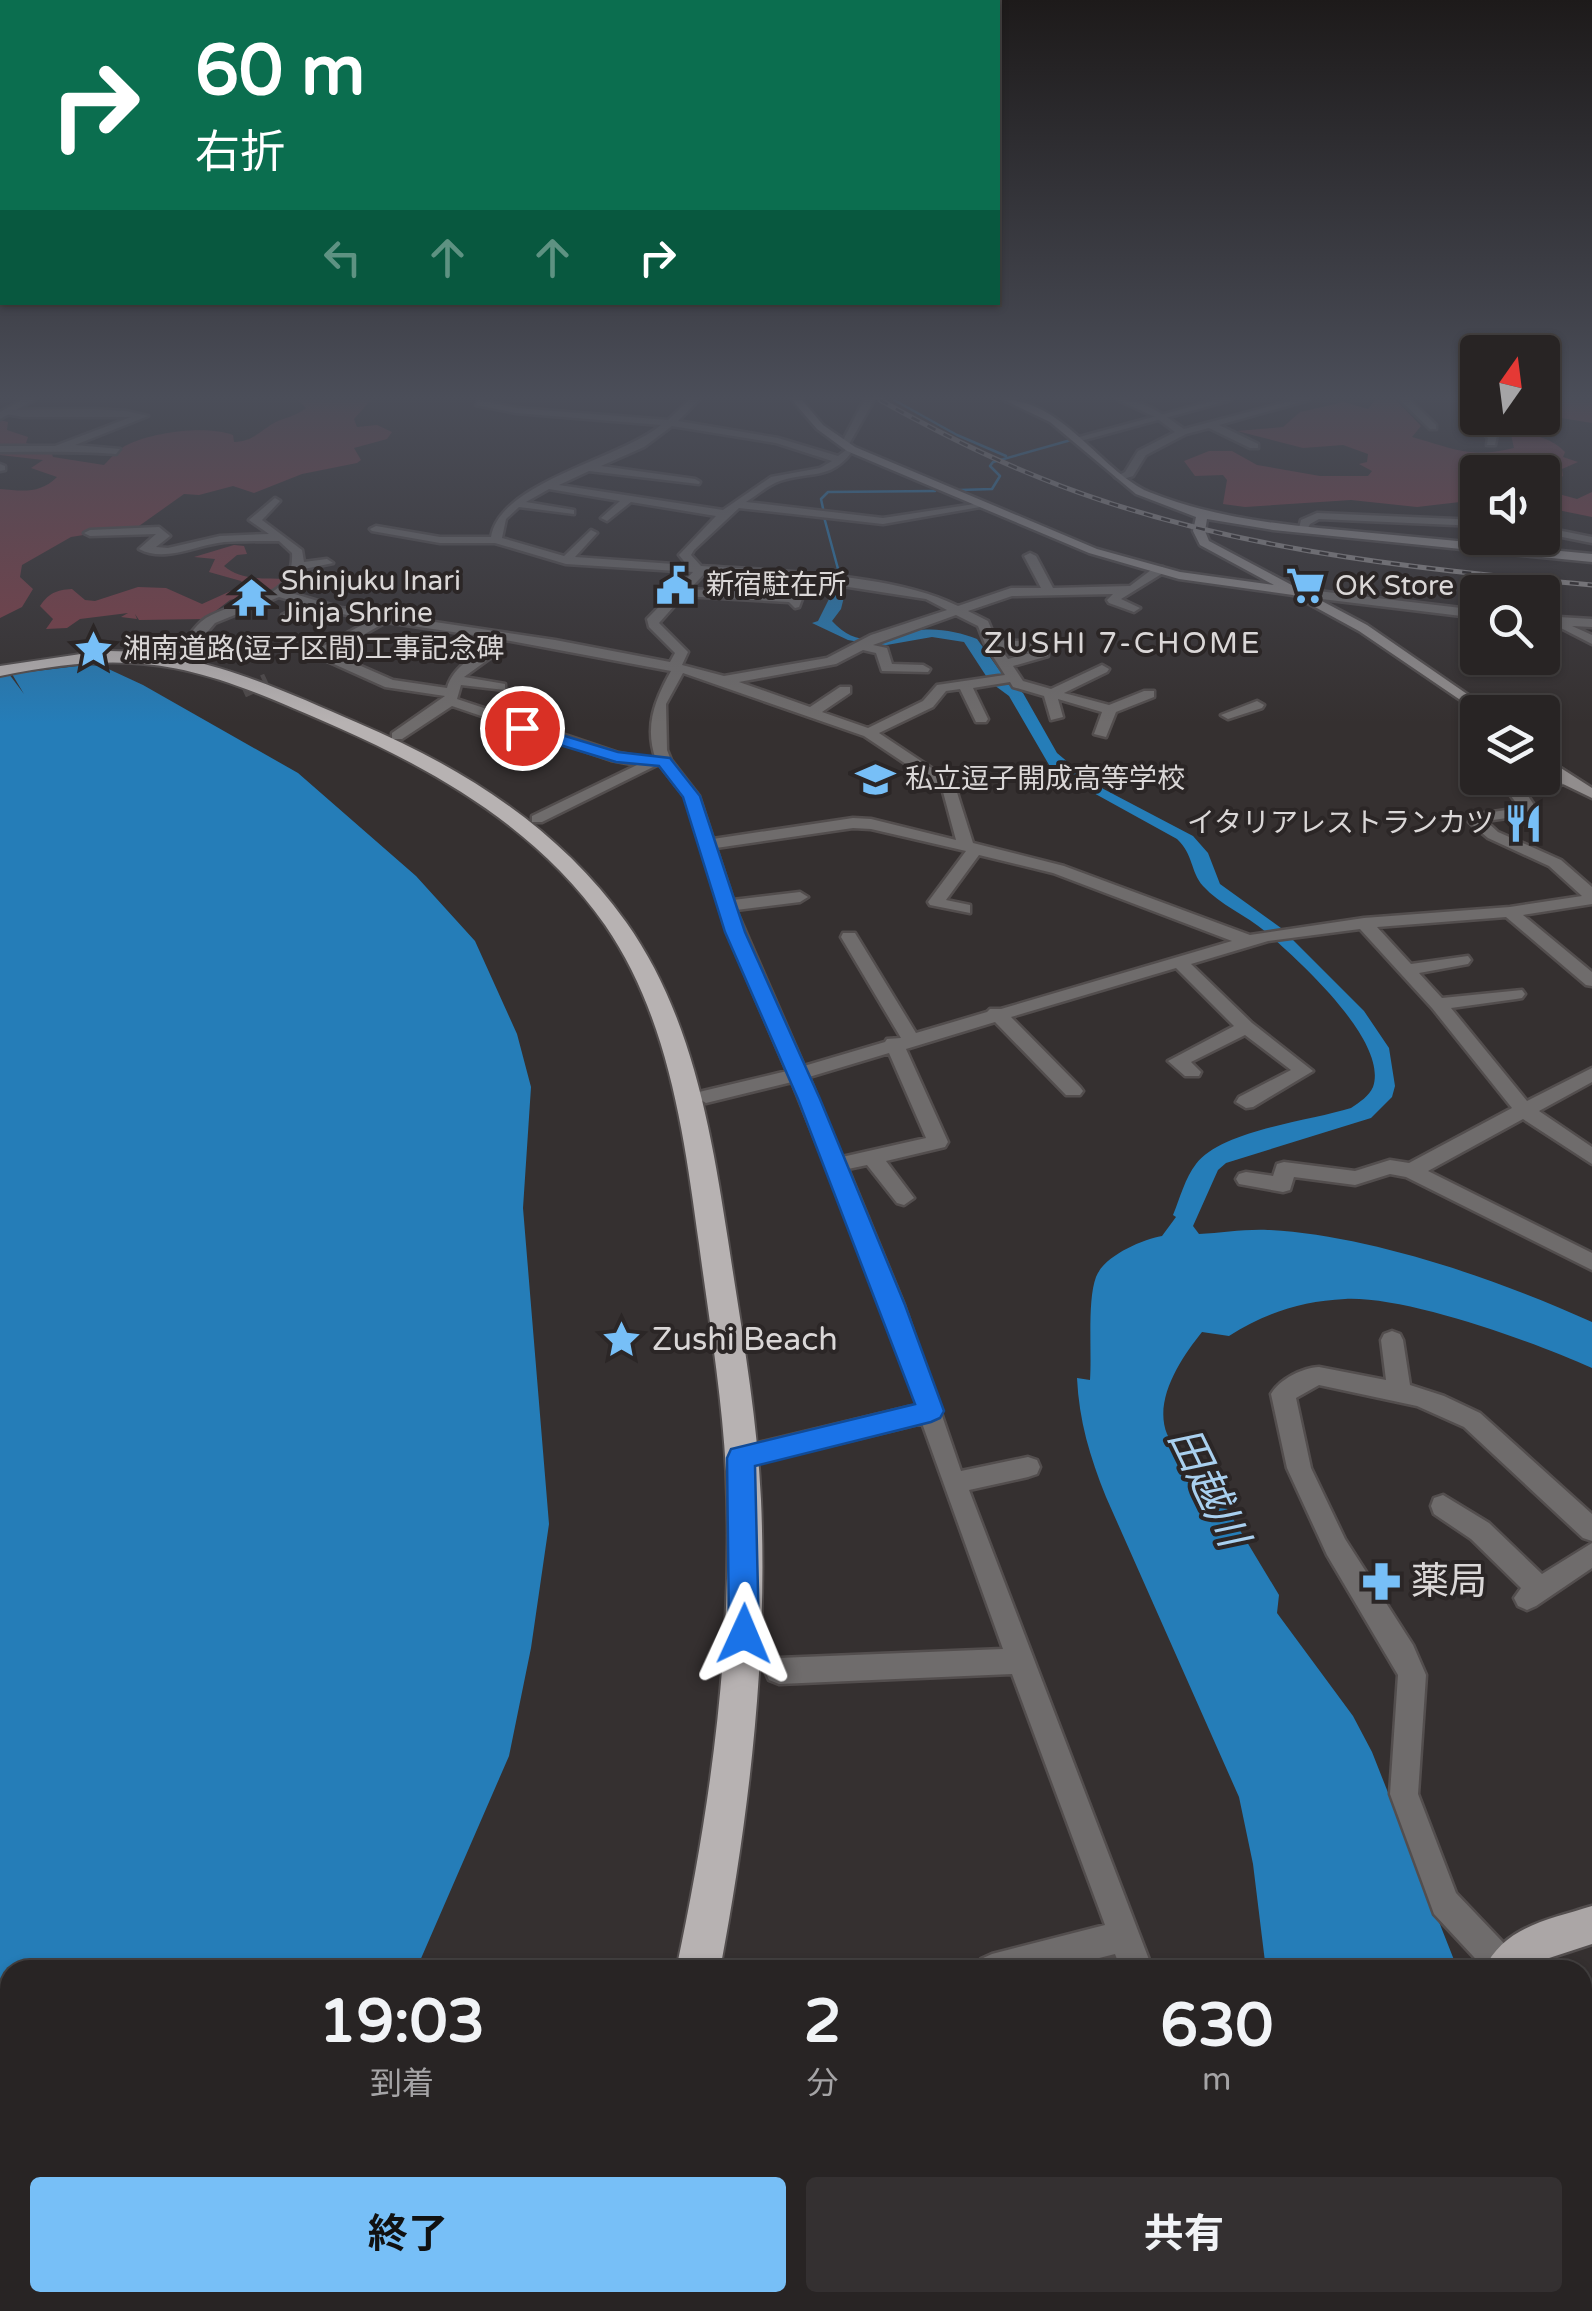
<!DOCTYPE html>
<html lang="ja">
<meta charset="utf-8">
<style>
:root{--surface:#282424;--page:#343031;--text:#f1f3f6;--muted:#a5a4a6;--line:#444141;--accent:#77bff7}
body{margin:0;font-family:"Varela Round","Noto Sans JP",sans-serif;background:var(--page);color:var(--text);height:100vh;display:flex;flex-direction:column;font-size:38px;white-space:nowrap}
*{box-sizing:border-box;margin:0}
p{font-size:32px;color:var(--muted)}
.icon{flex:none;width:55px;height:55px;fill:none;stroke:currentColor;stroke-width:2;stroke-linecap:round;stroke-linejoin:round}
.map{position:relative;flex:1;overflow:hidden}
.details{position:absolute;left:0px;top:1960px;width:1592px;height:352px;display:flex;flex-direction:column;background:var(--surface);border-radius:30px 30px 0 0;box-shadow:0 2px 8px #0004,0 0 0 2px var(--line)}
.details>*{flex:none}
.banner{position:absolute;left:0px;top:0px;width:1000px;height:305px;box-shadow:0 2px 8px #0004,0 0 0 2px var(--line);background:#0b6e4f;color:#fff;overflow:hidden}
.needle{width:65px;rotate:14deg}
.tools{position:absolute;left:1460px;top:335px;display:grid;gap:20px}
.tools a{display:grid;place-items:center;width:100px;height:100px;border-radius:10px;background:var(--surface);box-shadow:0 2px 8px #0004,0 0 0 2px var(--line);font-size:50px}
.pin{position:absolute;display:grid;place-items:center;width:85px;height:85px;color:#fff;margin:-42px;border:5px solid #fff;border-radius:50%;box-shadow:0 2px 10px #0007}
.me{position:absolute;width:110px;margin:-55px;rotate:1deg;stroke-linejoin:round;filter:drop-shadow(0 0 8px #0008)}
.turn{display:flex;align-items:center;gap:35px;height:210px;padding:0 30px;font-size:45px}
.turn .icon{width:130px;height:130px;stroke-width:2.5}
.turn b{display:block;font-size:70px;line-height:85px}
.lanes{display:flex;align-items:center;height:95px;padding:0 30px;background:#0003;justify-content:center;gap:50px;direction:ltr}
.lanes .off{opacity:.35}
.eta{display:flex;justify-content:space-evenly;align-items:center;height:170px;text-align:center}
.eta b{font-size:60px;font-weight:700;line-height:70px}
.primary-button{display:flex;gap:20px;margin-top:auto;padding:20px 30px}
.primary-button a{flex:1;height:115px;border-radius:10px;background:var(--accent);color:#111;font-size:40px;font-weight:700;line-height:115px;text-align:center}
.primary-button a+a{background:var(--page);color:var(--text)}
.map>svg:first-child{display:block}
.green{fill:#7d3f48}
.water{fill:#257db8}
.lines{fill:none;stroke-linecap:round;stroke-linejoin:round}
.stream{stroke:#257db8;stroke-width:2.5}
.minor-tunnel{stroke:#4e4949;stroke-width:14;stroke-dasharray:14 8;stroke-linecap:butt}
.minor-casing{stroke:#534e4e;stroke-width:5}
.tertiary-casing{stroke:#534e4e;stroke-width:5}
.secondary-casing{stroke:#534e4e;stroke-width:5}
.primary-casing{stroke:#534e4e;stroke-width:5}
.trunk-casing{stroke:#534e4e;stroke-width:4}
.minor{fill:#6f6c6c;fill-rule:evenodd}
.tertiary{fill:#6f6c6c;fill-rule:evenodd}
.secondary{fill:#918d8d;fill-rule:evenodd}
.primary{fill:#aba6a6;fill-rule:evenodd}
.trunk{fill:#b7b2b2;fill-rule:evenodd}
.rail-casing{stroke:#938f8f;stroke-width:5}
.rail{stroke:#2b2626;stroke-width:2.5;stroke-dasharray:9;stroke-linecap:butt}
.route{fill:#1a73e8;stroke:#114b97;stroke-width:2.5}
.labels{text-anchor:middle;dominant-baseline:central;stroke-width:8;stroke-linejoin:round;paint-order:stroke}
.far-poi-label{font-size:28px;fill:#dad7d7;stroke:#2b2626;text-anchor:start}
.far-neighbourhood-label{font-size:30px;letter-spacing:2.5px;fill:#dad7d7;stroke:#2b2626}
.poi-label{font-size:32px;fill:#dad7d7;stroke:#2b2626;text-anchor:start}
.near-poi-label{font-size:38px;fill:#dad7d7;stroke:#2b2626;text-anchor:start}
.near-water-label{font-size:42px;font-style:italic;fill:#a9d0ef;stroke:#2b2626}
</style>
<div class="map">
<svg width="1592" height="2311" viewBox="0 0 1592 2311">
<rect width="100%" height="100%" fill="#353030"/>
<g class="green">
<path d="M298 400H371L354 419 357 427 377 425 392 432 387 439 354 448 361 460 357 463 302 474 254 493 233 486 199 495 184 494 139 526 71 537 22 565 20 577 33 589 22 607 0 618V489C23 491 40 494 57 477L31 468 43 460 0 455V420L8 422 7 430 28 437 26 443 51 451 53 457 104 465C111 458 119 448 129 444 154 432 207 425 233 435L234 442C254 441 258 432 274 423 285 417 295 417 306 408Z"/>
<path d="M1375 400H1396L1421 426 1412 437C1452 448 1470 459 1514 448L1511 435C1532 433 1550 437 1565 452L1563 457 1578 462 1562 469 1563 476 1556 481 1555 493 1577 499 1592 492V517L1543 507 1542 472H1478L1477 500 1417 507 1351 500 1245 507 1223 504 1227 480 1223 475 1195 476 1184 461 1209 451H1232L1257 465 1320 476H1368L1372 471 1359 464 1367 462 1368 454 1343 445 1303 448 1237 431 1283 427 1300 412 1344 402 1368 409Z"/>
<path d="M1542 400H1592V423L1543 415Z"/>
<path d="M234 545 244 546 247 554 237 555 224 566C241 581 265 578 287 579L281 587 230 600 205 619 139 620 135 614 137 619 121 617 128 613 80 619 67 628 46 629 53 619 40 606C49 593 56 590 72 589L85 600 95 601 138 587 166 588 202 604 244 585 241 581 209 572 215 559 194 557Z"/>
</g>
<g class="water">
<path d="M836 585H847L841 609 832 621C858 650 883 638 915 631 934 627 959 632 977 639L1008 682 1023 693 1057 753 1094 784 1193 836 1208 853 1220 884 1281 928 1364 1011 1389 1048 1395 1086 1392 1097 1371 1118 1226 1163 1218 1170 1193 1226 1199 1234C1222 1233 1244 1229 1268 1230 1369 1235 1500 1280 1592 1322V1368C1534 1342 1407 1296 1345 1299 1302 1301 1265 1313 1229 1336L1202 1332C1182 1357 1153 1399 1167 1434 1174 1450 1189 1466 1199 1481L1212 1484 1279 1595 1277 1613 1353 1716 1372 1752 1458 1970H1266L1253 1864 1239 1797 1106 1497C1090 1457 1079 1421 1077 1378L1090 1380C1092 1352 1087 1301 1096 1277 1104 1256 1141 1240 1162 1236L1176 1217 1173 1215C1180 1198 1185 1178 1196 1164 1221 1130 1310 1121 1351 1108 1360 1102 1369 1096 1373 1087 1389 1041 1297 959 1266 932 1246 915 1220 905 1203 886 1190 871 1194 855 1177 839L1052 770 1009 696 990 682 964 642 932 637 881 646 848 640 812 623 818 621Z"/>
<path d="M86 665 102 666 143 685 298 773 416 876 475 941 517 1034 531 1087 523 1208 549 1524 531 1648 509 1756 416 1970H10V2302L286 2303 282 2311H0V677L9 674 24 694 12 674Z"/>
<path d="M1232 2302 1417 2303 1416 2311H1227Z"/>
</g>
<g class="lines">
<g class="stream">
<path d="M894 400 957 435 1006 456"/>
<path d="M960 490 992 489 1000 476 990 466 993 462 1071 440"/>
<path d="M824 513 821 499 828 492 935 491"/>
<path d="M824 517 841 580"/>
</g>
<path class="minor-tunnel" d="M243 691 267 680"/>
<defs>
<g id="minor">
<path d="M479 400 516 408 668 420 689 400H699L678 421 778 438 838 456 846 450 851 453C830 480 810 471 780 481 768 485 757 495 746 502L883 518 981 503 986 506 883 524 739 508 694 550 691 555 701 566C775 571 893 573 958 606L1011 588H1041L1024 556 1030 553 1036 556 1053 588 1130 586 1155 567H1163V573L1121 599 1140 608 1134 612 1109 603 1107 600 1113 594 1012 596 968 611 988 621 996 640 1020 641 1048 650V656L1013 666 1023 681 1051 689 1102 665 1109 669 1107 672 1064 693 1109 705 1144 691H1154V697L1116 712 1106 737 1094 734 1102 712 1058 699 1063 717 1051 720 1044 696 1013 687 1010 682 973 688 988 719 986 722H976L960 689 946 691 933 707 879 733 954 783 973 843 1064 866 1250 935 1364 918 1510 907 1582 896 1549 866 1488 838 1469 822 1472 815 1520 808 1508 792 1513 783 1566 776 1573 780 1566 784 1524 790 1538 811 1535 814 1486 821 1498 832 1561 860 1592 887V904L1523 915 1592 972V986L1586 985 1506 917 1377 927 1411 964 1468 956 1471 960 1468 964 1419 973 1442 998 1522 990 1525 994 1522 998 1516 999 1451 1008 1527 1101 1592 1068V1082L1539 1111 1592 1147V1164L1523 1119 1428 1171 1592 1253V1270L1406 1177 1390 1174 1355 1185 1294 1177 1290 1190 1283 1192 1239 1184 1236 1179 1239 1174 1246 1172 1273 1176 1277 1164 1284 1162 1355 1171 1390 1160 1409 1163 1512 1108 1432 1008 1360 929 1268 941 1191 964 1252 1023 1313 1071 1253 1107 1246 1108 1236 1102 1239 1097 1291 1070 1245 1035 1191 1062 1201 1072 1199 1076H1185L1168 1061 1234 1026 1176 968 1011 1017 1080 1087 1083 1091 1080 1095H1066L995 1022 906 1049 948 1142 945 1147 886 1161 914 1198 904 1205 897 1203 867 1165 848 1169 904 1305 961 1471 1028 1457 1037 1460 1040 1467 1037 1474 1028 1477 969 1490 1153 1970H1121L1115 1954 1052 1970H976L981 1959 992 1954 1105 1925 1012 1674 779 1684 769 1680 765 1671 769 1662 779 1658 1003 1649 922 1423 741 1467 732 1464 729 1457 732 1450 741 1447 917 1405 882 1305 792 1082 706 1103 696 1097 699 1092 787 1071 727 932 685 797 659 764 542 822H532V816L637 765 611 760 452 706 402 739H392V733L445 696 385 687 316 656V650L371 620 314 608 286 622 282 621V615L303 604 279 597 215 623 184 659H174V653C186 643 193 626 206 618 238 598 295 603 292 553L279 541C261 541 242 541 224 542 196 545 165 563 139 549L156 534 90 536 84 533 90 530 159 527 170 536 156 547 168 548 220 536 269 534 249 520 275 498 280 501 262 520 302 550 304 562 327 559 333 563 304 569 298 583 288 592 341 608 555 640 670 662 675 653 649 627 647 619 693 572 566 564 495 543H440L372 531 370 529 376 526 440 537H491C500 482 618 460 661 425L516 413 476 405ZM672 426 776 443 832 461 820 468 771 477 723 510 559 485 589 471 699 484 700 482 695 479 601 466 644 447ZM549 489 620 501 601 518 607 521 631 502 716 516 679 555 687 565 575 557 597 533 591 530 564 556 502 538 506 519 519 507 574 514V510L526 502ZM705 573 810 581 926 599 947 610 871 635 827 658 724 676 682 665 688 652 659 623 683 596 789 602 795 608 799 607 802 599 796 595 690 589ZM956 615 978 626 985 644 1005 675 937 685 923 701 868 728 822 712 850 693V687H840L810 707 739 682 836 664 863 650 876 653 882 671 928 672 930 669 923 665 892 664 887 648 873 645ZM386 622 493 638C478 656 453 665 447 688L393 680 331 653ZM505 640 671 671C655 700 644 726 656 760L619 753 457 699 461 685 505 690V684L464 677 493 656ZM1000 648 1030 653 1008 659ZM683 673 864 736 942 788 956 840 871 819 853 818 713 839 699 796 671 760 667 750 666 704ZM853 828 871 829 966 851 928 902 930 905 970 913V905L946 900 979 855 1053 873 1232 941 1001 1009H990L987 1012 916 1033 855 933H843L841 937 901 1038 887 1039 885 1042 804 1066 736 910 800 902 808 897 800 892 733 900 716 848ZM889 1053 926 1138 842 1157 809 1077Z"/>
<path d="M864 400H874L848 446H840Z"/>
<path d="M1005 400H1016L1011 403Z"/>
<path d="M1118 400C1143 399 1164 415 1184 429L1294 400H1309L1219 425 1258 444V448H1250L1209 428 1186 434 1146 455 1133 476 1120 480 1115 477 1125 472 1138 451 1175 432 1155 417Z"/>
<path d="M1400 400H1410L1436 425V429H1430Z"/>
<path d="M1459 400H1469L1475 416 1497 435 1495 445H1487L1488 438 1468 419Z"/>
<path d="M92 409 126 411 148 416 75 445 120 449 116 454C76 451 40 452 0 452V446H55L131 417H23L0 413 5 410Z"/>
<path d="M0 464 5 466V470L0 471Z"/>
<path d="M1317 513 1478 520V526L1319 519 1310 524 1306 532H1298L1301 520Z"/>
<path d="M1542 527 1592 537V543L1542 533Z"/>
<path d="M1301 589 1478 610V618L1297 596 1295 593Z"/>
<path d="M1542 616 1592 619V627L1572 626 1592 635V644L1555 625 1542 624Z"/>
<path d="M1257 701 1264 705 1262 708 1228 719 1221 715Z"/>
<path d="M1392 1331 1400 1334 1403 1340 1410 1385 1444 1396 1480 1413 1592 1514V1541L1583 1538 1464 1427 1417 1406 1319 1385 1296 1398 1311 1468 1345 1539 1413 1645 1426 1675 1418 1794 1456 1893 1516 1956 1519 1970H1486L1434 1914 1430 1903 1390 1794 1398 1675 1327 1555 1287 1468 1271 1394C1280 1379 1302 1368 1319 1367L1386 1380 1381 1340 1384 1334Z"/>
<path d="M1443 1495 1489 1523 1542 1574 1592 1543V1568L1536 1606 1527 1610 1518 1606 1514 1598 1521 1588 1471 1539 1434 1514 1431 1506 1434 1498Z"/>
<path d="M1301 2302H1345L1348 2311H1305Z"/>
</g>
<g id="tertiary">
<path d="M22 400H34L0 419V412Z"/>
<path d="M1216 400H1231L1077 442 1072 439Z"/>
</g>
<g id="secondary">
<path d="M792 400H802L823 425 855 447 1097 549 1180 572 1274 585 1200 545 1193 531 1196 517 1136 494 1050 422 1004 400C1063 400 1102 472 1149 492 1221 521 1296 526 1372 533 1446 540 1519 547 1592 554V562L1273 530 1207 519 1205 531 1209 541 1367 625 1493 712H1478L1359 631 1293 595 1179 579 1089 553 847 451 817 429Z"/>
<path d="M1542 756 1592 788V798L1561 783 1542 768Z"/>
</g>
<g id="primary">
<path d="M1592 1906V1944L1540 1961 1532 1970H1484C1503 1926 1551 1919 1592 1906Z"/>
<path d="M1426 2302H1471V2311H1425Z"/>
</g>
<g id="trunk">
<path d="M101 651C195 649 273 686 358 723 462 767 559 828 626 922 692 1015 711 1130 728 1240 741 1327 757 1413 761 1500 768 1658 749 1815 720 1970H676C711 1806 734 1639 726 1471 722 1395 709 1319 699 1244 684 1135 669 1018 605 925 540 832 441 773 339 728 205 669 149 645 0 676V666Z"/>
<path d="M600 2302H650L648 2311H598Z"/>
</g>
</defs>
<use href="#minor" class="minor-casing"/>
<use href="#tertiary" class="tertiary-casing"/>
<use href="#secondary" class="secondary-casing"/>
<use href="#primary" class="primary-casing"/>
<use href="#trunk" class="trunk-casing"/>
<use href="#minor" class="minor"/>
<use href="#tertiary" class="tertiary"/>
<use href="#secondary" class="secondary"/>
<use href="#primary" class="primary"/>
<use href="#trunk" class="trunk"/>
<defs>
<path id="rail" d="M880 400C932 429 983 455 1038 477 1212 548 1407 568 1592 585"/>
</defs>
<use href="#rail" class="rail-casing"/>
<use href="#rail" class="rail"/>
</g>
<linearGradient id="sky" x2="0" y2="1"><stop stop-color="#1d1a1a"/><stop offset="0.55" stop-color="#4b4e59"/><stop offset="1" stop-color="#4b4e59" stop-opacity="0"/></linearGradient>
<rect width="1592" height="723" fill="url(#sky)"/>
<path class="route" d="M522 723 618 752 670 758 700 796 745 932 820 1099 905 1305 944 1411 940 1418 931 1422 755 1466 759 1634 754 1644 744 1648 733 1644 729 1634 727 1458 731 1449 915 1404 798 1099 725 932 683 797 659 766 616 762 517 732V725Z"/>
<defs>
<symbol id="civic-bare" viewBox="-9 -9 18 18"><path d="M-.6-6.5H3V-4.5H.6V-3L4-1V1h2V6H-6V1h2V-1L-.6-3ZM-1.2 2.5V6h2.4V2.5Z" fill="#77bff7" stroke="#2b2626" stroke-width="2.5" paint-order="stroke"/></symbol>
<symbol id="supermarket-bare" viewBox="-9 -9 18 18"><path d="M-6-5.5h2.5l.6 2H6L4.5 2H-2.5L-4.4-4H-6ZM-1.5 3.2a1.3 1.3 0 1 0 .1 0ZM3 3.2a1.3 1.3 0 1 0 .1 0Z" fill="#77bff7" stroke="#2b2626" stroke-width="2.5" paint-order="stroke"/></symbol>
<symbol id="temple-bare" viewBox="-9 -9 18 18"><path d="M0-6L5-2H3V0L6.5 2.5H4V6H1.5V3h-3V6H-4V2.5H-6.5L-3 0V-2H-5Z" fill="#77bff7" stroke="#2b2626" stroke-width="2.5" paint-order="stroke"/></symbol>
<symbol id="sight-bare" viewBox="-9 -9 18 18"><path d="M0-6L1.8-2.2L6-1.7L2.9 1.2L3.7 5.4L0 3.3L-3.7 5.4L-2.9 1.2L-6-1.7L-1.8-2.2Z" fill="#77bff7" stroke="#2b2626" stroke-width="2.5" paint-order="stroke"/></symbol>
<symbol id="school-bare" viewBox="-9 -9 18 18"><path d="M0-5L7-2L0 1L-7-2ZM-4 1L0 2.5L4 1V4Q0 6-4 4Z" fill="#77bff7" stroke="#2b2626" stroke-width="2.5" paint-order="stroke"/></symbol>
<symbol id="restaurant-bare" viewBox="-9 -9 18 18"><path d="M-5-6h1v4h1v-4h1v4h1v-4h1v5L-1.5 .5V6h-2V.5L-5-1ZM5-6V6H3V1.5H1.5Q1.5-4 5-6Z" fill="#77bff7" stroke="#2b2626" stroke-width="2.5" paint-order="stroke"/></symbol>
<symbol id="pharmacy-bare" viewBox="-9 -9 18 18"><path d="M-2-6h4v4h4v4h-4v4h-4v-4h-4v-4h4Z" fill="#77bff7" stroke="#2b2626" stroke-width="2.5" paint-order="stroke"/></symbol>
</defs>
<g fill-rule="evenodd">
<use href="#civic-bare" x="648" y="558" width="55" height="55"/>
<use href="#supermarket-bare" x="1278" y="558" width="55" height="55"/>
<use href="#temple-bare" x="224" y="570" width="55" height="55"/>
<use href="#sight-bare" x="66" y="622" width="55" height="55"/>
<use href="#school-bare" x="848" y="752" width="55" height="55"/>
<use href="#restaurant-bare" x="1496" y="796" width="55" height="55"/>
<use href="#sight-bare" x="594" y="1312" width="55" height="55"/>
<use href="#pharmacy-bare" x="1354" y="1554" width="55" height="55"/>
</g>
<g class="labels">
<g class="far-poi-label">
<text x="281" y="581">Shinjuku Inari<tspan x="281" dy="32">Jinja Shrine</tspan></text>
<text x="706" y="585">新宿駐在所</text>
<text x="1335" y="586">OK Store</text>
<text x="123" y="649">湘南道路(逗子区間)工事記念碑</text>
<text x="905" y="779">私立逗子開成高等学校</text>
<text x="1494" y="823" text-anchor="end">イタリアレストランカツ</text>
</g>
<g class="far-neighbourhood-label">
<text x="1123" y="643">ZUSHI 7-CHOME</text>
</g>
<g class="poi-label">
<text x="652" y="1340">Zushi Beach</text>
</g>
<g class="near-poi-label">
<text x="1411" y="1582">薬局</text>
</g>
<g class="near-water-label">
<text transform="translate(1208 1487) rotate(64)">田越川</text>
</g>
</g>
</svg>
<div class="tools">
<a><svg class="needle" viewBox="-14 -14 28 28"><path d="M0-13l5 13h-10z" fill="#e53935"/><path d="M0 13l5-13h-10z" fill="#a5a4a6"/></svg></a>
<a><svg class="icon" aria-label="sound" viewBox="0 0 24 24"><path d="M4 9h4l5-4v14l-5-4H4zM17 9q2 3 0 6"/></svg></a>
<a><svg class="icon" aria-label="search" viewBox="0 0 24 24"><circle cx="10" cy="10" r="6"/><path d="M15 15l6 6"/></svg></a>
<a><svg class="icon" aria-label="layers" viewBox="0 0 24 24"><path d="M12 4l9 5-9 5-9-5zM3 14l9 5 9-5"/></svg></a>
</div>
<div class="pin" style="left:522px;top:728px;background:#d93025"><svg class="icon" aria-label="arrive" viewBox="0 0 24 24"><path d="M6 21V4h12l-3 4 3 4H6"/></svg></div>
<svg class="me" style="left:744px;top:1634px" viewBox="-20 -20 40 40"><path d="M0-17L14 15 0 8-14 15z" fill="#1a73e8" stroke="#fff" stroke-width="4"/></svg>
<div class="banner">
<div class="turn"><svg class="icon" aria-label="right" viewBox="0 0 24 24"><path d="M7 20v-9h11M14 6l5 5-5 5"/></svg><div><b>60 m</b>右折</div></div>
<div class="lanes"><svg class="icon off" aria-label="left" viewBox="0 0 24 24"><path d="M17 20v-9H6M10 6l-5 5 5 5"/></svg><svg class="icon off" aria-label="ahead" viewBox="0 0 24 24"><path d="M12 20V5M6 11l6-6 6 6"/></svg><svg class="icon off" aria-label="ahead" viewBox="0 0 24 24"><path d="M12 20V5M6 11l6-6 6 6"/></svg><svg class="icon" aria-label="right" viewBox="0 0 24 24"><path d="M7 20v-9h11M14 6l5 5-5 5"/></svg></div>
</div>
<section class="details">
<div class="eta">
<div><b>19:03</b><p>到着</p></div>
<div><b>2</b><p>分</p></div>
<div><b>630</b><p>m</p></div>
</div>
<div class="primary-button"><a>終了</a><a>共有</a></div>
</section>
</div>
